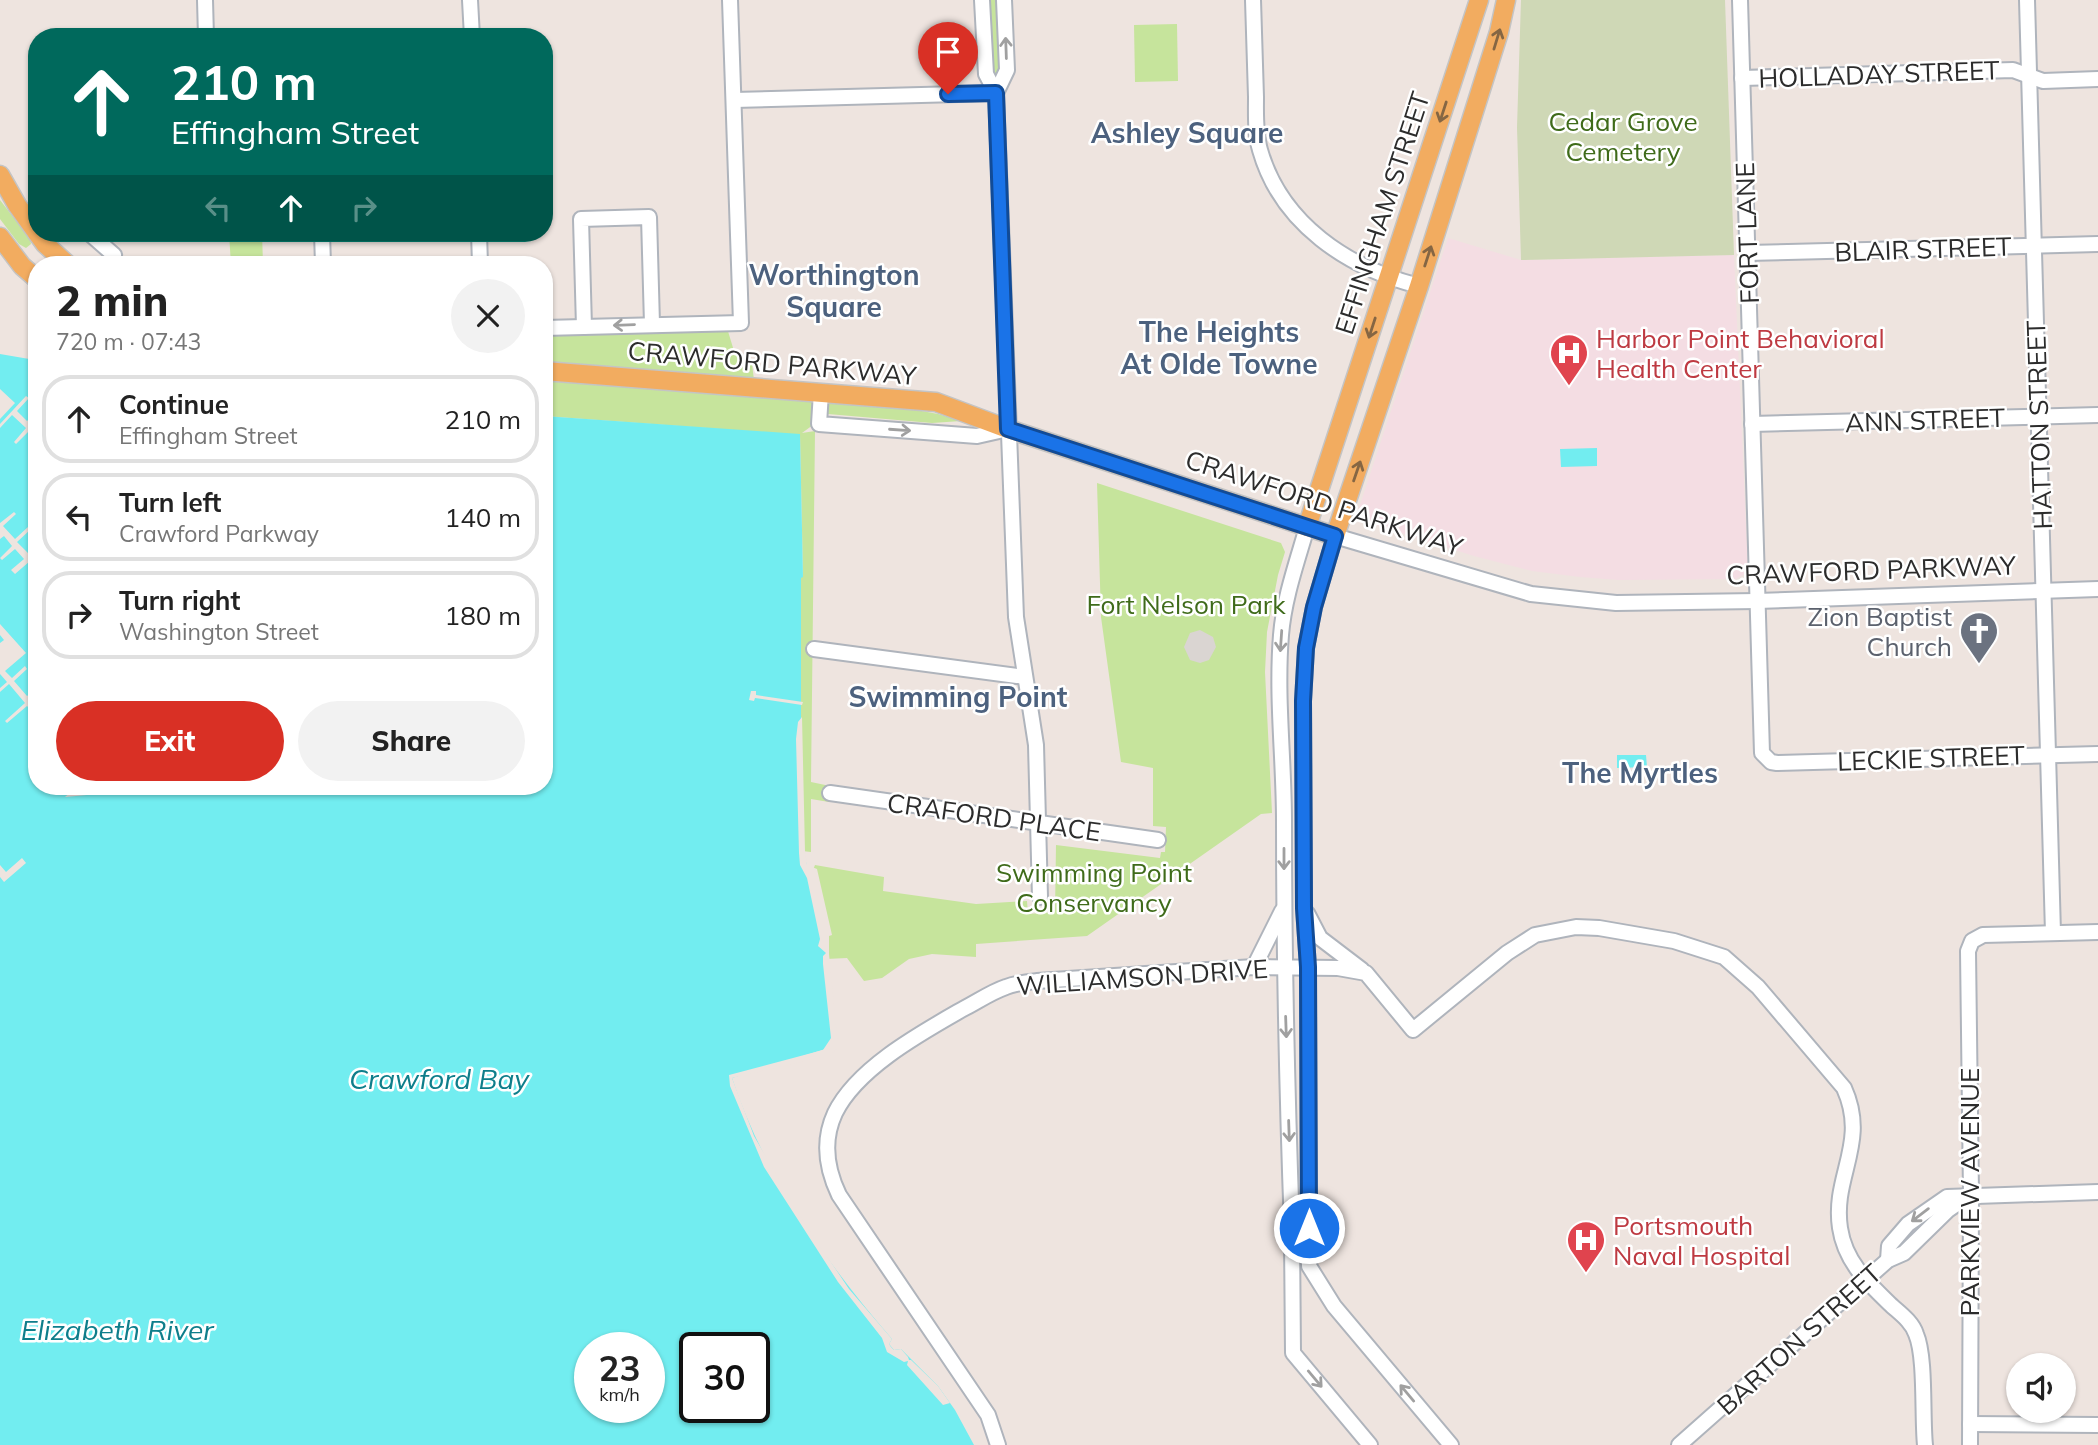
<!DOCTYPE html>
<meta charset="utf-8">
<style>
:root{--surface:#fff;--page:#f2f2f2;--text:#222;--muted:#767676;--line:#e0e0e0;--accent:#d93025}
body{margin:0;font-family:Mulish,sans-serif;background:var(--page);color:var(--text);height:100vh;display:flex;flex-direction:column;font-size:26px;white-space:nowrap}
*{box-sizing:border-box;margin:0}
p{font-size:23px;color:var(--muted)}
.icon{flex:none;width:38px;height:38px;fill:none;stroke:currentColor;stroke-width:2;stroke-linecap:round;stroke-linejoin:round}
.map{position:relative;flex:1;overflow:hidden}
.details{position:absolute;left:28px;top:256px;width:525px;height:539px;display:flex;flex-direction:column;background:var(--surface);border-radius:28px;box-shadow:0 2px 5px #0004}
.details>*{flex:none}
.banner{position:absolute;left:28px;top:28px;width:525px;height:214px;border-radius:28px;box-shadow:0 2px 5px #0004;background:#00695c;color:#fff;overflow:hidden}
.fabs{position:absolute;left:2006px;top:1353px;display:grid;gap:14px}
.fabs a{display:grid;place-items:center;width:70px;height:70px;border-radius:50%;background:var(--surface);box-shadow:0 2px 5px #0004;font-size:35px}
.speed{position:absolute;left:574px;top:1332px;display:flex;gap:14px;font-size:35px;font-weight:700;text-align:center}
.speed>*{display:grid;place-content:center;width:91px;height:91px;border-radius:50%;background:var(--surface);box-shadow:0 2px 5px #0004;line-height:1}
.speed small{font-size:18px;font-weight:400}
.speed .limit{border:4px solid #111;border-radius:10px;background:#fff;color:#111}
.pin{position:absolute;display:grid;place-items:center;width:60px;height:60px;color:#fff;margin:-72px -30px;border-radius:50% 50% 50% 0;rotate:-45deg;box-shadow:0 0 7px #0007}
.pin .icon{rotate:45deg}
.me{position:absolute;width:77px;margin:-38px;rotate:0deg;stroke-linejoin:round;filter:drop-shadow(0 0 5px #0008)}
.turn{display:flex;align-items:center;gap:24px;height:147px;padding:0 28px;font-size:32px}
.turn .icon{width:91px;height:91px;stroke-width:2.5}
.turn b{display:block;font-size:49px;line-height:60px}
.lanes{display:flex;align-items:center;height:66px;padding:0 28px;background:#0003;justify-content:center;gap:35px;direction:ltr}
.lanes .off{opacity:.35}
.round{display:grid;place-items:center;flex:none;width:74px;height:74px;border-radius:37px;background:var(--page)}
.headline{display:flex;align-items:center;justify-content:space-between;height:119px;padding:0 28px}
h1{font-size:42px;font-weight:800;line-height:52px}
.action{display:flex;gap:14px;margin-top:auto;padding:14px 28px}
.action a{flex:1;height:80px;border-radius:42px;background:var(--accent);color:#fff;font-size:28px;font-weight:800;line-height:80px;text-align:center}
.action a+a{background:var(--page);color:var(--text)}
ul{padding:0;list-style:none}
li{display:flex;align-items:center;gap:21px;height:88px;margin:0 14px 10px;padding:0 14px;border:4px solid var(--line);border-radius:28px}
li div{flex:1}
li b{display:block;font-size:26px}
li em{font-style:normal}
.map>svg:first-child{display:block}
.medical{fill:#f4dde3}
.green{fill:#c6e49c}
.cemetery{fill:#cfd8b6}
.plaza{fill:#dad5d2}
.water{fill:#72edf0;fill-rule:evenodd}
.pier{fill:#eee4df}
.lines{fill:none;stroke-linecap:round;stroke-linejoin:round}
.minor-casing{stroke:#afb4bc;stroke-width:18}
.major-casing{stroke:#c4c4c4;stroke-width:21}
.minor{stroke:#fff;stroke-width:14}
.major{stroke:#f2ac60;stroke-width:18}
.oneway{stroke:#856643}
.oneway2{stroke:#a0a0a0}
.route-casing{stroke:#114b97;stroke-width:18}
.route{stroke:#1a73e8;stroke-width:12}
.labels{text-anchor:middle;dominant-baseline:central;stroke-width:5;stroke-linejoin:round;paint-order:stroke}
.street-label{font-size:26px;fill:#2c2c2c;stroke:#fff}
.park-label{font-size:26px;fill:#3f6b1a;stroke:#fff}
.health-label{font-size:26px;fill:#be3a42;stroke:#fff;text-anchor:start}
.worship-label{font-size:26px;fill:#5b616d;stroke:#fff;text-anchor:end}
.neighbourhood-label{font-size:28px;font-weight:bold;fill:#4c617e;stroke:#fff}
.water-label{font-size:28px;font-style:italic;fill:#0e7e8b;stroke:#fff}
</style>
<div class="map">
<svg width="2098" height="1445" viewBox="0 0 2098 1445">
<rect width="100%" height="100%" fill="#eee4df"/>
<path class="medical" d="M1448 238 1521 260 1734 255 1748 572 1736 579 1619 580 1580 577 1532 571 1474 556 1360 520 1357 514Z"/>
<g class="green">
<path d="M987 0H999L1002 69 996 75 993 74Z"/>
<path d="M1177 24 1178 81 1135 82 1134 25Z"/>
<path d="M0 200 30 239 31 244 26 248 19 244 0 219Z"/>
<path d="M229 233H262L263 264H231Z"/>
<path d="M727 328 734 351 752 364 754 380 938 414 961 421 932 423 828 414 802 433 815 431 811 782 830 786 829 802 811 799V852L802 851 801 839V577H803L800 435 544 416V329Z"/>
<path d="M1097 483 1281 543 1285 552 1278 575 1267 632 1265 672 1272 813 1261 814 1087 936 976 944V957L932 954 909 959 882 978 864 981 847 958 826 959 813 870 815 865 884 877 883 891 976 904 1027 901 1028 914 1055 912 1056 845 1160 858 1161 852H1165L1166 827 1153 826V768L1121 762 1101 617Z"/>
</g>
<path class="cemetery" d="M1521 0H1725L1734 255 1521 260 1517 127Z"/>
<path class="plaza" d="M1200 630 1213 637 1216 647 1209 660 1200 663 1190 660 1184 647 1190 633Z"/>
<g class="water">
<path d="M0 354 35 360 37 362V786H544V416L800 434 803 577 801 578V839L826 953 835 1046 732 1078C764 1175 826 1263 892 1339L889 1344 894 1350 901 1349 938 1386 955 1410 974 1445H0ZM590 1348H649V1407H590ZM695 1348H754V1407H695Z"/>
<path d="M1597 448V466L1561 467 1560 449Z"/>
<path d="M1617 755H1646L1647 767 1617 768Z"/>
</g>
<g class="pier">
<path d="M0 389 15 403 0 419Z"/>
<path d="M26 396 29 398 17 411 27 421 37 411V415L30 423 37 430V438L29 431 16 444 14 442 26 428 12 415 0 428V424Z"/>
<path d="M14 512 16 514 3 526 15 539 28 527 30 530 17 542 29 554 37 547V555L15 574 11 570 24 559 15 549 2 560 0 558 12 546 4 536 0 539V523Z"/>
<path d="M0 624 26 653 5 671 12 678 25 666 27 669 14 681 27 696 37 688V693L30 699 37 707V716L27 706 7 723 5 721 25 703 9 684 0 692V688L7 682 0 674V643L4 640 0 635Z"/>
<path d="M751 691H756V695L803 702 802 705 755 698 754 701 749 700Z"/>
<path d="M802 717 805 851 807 865 817 869 832 935 829 936V954L838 1047 831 1055 732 1078 754 1136 802 1219 849 1289 892 1339 889 1344 891 1347 894 1350 901 1349 908 1357 909 1360H911L938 1386 950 1403 943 1405 907 1365 908 1361 904 1362 887 1352 882 1338 838 1282 764 1167 730 1086 729 1075 823 1050 831 1038 823 964V956L826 953 818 946 820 939 807 878 800 865 799 853 796 739 798 722Z"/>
<path d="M78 786H185L65 797Z"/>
<path d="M22 858 26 863 4 882 0 877V865L6 872Z"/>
</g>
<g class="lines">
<defs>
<g id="minor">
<path d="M205 0 206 37"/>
<path d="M470 0 472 37"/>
<path d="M982 0 986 74 996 93 1016 617 1036 745 1040 897"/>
<path d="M1253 0C1254 32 1255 64 1256 97 1256 114 1255 133 1260 150 1281 224 1348 268 1419 286"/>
<path d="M1740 0 1762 753 1771 762 1777 763 2098 754"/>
<path d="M2027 0 2053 933"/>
<path d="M1742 78 2013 70 2043 81 2098 79"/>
<path d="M996 93 1007 70 1004 0"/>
<path d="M734 100 996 93"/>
<path d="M89 233 114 255 110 264"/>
<path d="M322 233 323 264"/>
<path d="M479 233 480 264"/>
<path d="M1747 253 2098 244"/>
<path d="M584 327 581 219 649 217 652 324"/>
<path d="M544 328 741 323 730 0"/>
<path d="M821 392 819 424 977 436 1008 429"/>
<path d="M1752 424 2098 415"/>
<path d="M814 649 1025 677"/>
<path d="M830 793 1158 840"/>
<path d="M1307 913 1320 938 1362 970"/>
<path d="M1254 967 1282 911"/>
<path d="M1292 1229C1287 1093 1284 957 1284 821 1284 759 1276 697 1281 635 1284 598 1297 562 1307 527"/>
<path d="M1292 1238 1293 1353 1370 1445"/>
<path d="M1888 1260 1889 1246 1908 1224 1947 1197 2098 1192"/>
<path d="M1970 1424 2098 1425"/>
<path d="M998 1445 988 1415 839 1195C826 1168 822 1141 835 1113 857 1068 921 1033 963 1009 977 1002 991 992 1006 987 1016 983 1027 982 1037 981L1254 967 1338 968 1366 973 1413 1030 1507 953 1535 935 1576 927 1599 928 1674 941 1724 957 1758 987 1844 1088C1869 1143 1832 1176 1840 1228 1845 1262 1868 1283 1892 1306 1901 1314 1912 1322 1916 1334 1926 1357 1922 1417 1925 1445"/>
<path d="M1451 1445 1334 1306 1309 1266 1308 967 1304 908 1303 701 1306 648 1314 607 1335 536 1531 594 1616 603 1757 601 2098 589"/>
<path d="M1679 1445 1888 1260 1904 1253 1948 1210 1971 1194"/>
<path d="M1970 1445 1971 1194 1968 951 1972 941 1983 935 2098 932"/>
</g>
<g id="major">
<path d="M0 175 17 205 37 233"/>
<path d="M37 233 45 244 67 264"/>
<path d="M0 237 22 266 37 279"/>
<path d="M544 371 936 402 1008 429 1335 536 1419 286 1499 32 1506 0"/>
<path d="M1307 527 1479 0"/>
</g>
</defs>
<use href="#minor" class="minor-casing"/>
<use href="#major" class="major-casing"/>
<use href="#minor" class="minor"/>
<use href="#major" class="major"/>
</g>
<defs><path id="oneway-shaft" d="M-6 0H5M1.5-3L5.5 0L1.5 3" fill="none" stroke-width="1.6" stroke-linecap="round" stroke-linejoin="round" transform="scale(1.75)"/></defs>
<g class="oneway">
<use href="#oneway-shaft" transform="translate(1497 39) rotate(-73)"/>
<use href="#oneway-shaft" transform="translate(1443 112) rotate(108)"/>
<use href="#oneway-shaft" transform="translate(1428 256) rotate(-72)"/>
<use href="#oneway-shaft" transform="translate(1372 328) rotate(108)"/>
<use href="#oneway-shaft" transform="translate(1357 471) rotate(-71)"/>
</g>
<g class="oneway2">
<use href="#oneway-shaft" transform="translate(1006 48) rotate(-92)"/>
<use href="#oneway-shaft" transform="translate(624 325) rotate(178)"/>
<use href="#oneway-shaft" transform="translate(900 430) rotate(4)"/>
<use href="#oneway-shaft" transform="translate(1281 641) rotate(94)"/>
<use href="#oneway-shaft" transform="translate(1284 859) rotate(90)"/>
<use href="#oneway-shaft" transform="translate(1286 1027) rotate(88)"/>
<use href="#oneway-shaft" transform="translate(1289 1131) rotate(88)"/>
<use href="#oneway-shaft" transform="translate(1920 1215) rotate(143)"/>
<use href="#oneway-shaft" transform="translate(1315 1379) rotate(50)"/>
<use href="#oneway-shaft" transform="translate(1407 1393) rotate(-130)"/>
</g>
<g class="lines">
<defs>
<path id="route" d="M948 94 996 93 1008 429 1335 536 1314 607 1306 648 1303 701 1304 908 1308 967 1309 1228"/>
</defs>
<use href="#route" class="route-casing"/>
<use href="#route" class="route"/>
</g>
<defs>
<symbol id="hospital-pin" viewBox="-11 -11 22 30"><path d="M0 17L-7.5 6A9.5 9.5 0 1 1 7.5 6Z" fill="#e0444e" stroke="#fff"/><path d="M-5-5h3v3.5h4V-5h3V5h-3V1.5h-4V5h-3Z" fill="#fff"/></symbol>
<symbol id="church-pin" viewBox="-11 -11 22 30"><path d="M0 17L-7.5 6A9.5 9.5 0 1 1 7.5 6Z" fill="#6b7280" stroke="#fff"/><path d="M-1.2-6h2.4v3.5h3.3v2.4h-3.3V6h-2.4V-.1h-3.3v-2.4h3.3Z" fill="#fff"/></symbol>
</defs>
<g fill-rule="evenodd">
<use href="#hospital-pin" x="1547" y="331" width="44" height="60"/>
<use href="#church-pin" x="1957" y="609" width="44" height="60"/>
<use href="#hospital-pin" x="1564" y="1218" width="44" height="60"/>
</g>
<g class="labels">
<g class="street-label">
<text transform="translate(1879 74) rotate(-2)">HOLLADAY STREET</text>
<text transform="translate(1382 213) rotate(-72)">EFFINGHAM STREET</text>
<text transform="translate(1747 233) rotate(-92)">FORT LANE</text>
<text transform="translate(1923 249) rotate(-2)">BLAIR STREET</text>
<text transform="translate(772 363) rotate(5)">CRAWFORD PARKWAY</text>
<text transform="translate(1925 420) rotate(-2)">ANN STREET</text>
<text transform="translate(2039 425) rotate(-92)">HATTON STREET</text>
<text transform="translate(1324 503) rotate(18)">CRAWFORD PARKWAY</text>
<text transform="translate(1871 570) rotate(-2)">CRAWFORD PARKWAY</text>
<text transform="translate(1931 758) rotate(-2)">LECKIE STREET</text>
<text transform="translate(994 817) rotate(8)">CRAFORD PLACE</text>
<text transform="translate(1142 977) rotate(-4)">WILLIAMSON DRIVE</text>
<text transform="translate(1969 1192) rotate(-90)">PARKVIEW AVENUE</text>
<text transform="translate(1799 1339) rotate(-42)">BARTON STREET</text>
</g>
<g class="park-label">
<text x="1623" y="121">Cedar Grove<tspan x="1623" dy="30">Cemetery</tspan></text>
<text x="1186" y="604">Fort Nelson Park</text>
<text x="1094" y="872">Swimming Point<tspan x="1094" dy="30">Conservancy</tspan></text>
</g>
<g class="health-label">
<text x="1596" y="338">Harbor Point Behavioral<tspan x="1596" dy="30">Health Center</tspan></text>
<text x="1613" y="1225">Portsmouth<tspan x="1613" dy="30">Naval Hospital</tspan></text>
</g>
<g class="worship-label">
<text x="1952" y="616">Zion Baptist<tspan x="1952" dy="30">Church</tspan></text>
</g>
<g class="neighbourhood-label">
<text x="1187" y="132">Ashley Square</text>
<text x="834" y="274">Worthington<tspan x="834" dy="32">Square</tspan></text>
<text x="1219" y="331">The Heights<tspan x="1219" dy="32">At Olde Towne</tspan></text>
<text x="958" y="696">Swimming Point</text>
<text x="1640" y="772">The Myrtles</text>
</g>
<g class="water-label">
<text x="439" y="1078">Crawford Bay</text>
<text x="117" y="1329">Elizabeth River</text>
</g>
</g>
</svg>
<div class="fabs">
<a><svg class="icon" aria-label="sound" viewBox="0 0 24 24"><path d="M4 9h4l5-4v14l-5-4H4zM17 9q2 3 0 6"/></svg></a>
</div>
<div class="speed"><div>23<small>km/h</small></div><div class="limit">30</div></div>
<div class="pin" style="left:948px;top:94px;background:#d93025"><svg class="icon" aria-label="arrive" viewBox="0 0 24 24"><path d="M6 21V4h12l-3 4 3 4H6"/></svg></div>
<svg class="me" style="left:1309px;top:1228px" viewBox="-20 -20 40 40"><circle r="17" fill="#1a73e8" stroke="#fff" stroke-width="3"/><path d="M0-11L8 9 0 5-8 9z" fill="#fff"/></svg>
<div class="banner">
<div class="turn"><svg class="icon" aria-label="ahead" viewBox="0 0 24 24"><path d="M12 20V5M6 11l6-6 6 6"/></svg><div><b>210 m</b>Effingham Street</div></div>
<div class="lanes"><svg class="icon off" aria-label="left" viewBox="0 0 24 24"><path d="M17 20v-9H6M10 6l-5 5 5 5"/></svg><svg class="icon" aria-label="ahead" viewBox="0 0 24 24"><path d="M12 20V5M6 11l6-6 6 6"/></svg><svg class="icon off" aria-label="right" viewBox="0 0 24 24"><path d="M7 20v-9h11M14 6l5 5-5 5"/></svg></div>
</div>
<section class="details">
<div class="headline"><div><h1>2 min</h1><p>720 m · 07:43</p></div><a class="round"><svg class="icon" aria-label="close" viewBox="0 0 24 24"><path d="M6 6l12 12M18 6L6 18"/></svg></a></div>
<ul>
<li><svg class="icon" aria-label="ahead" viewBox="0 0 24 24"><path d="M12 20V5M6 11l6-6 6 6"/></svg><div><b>Continue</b><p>Effingham Street</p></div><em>210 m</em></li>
<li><svg class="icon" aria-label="left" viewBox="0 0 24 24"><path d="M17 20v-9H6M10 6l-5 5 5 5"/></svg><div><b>Turn left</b><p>Crawford Parkway</p></div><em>140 m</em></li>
<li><svg class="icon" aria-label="right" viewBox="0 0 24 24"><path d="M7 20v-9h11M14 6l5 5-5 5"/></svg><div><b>Turn right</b><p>Washington Street</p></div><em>180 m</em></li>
</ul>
<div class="action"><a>Exit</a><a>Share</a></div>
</section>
</div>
